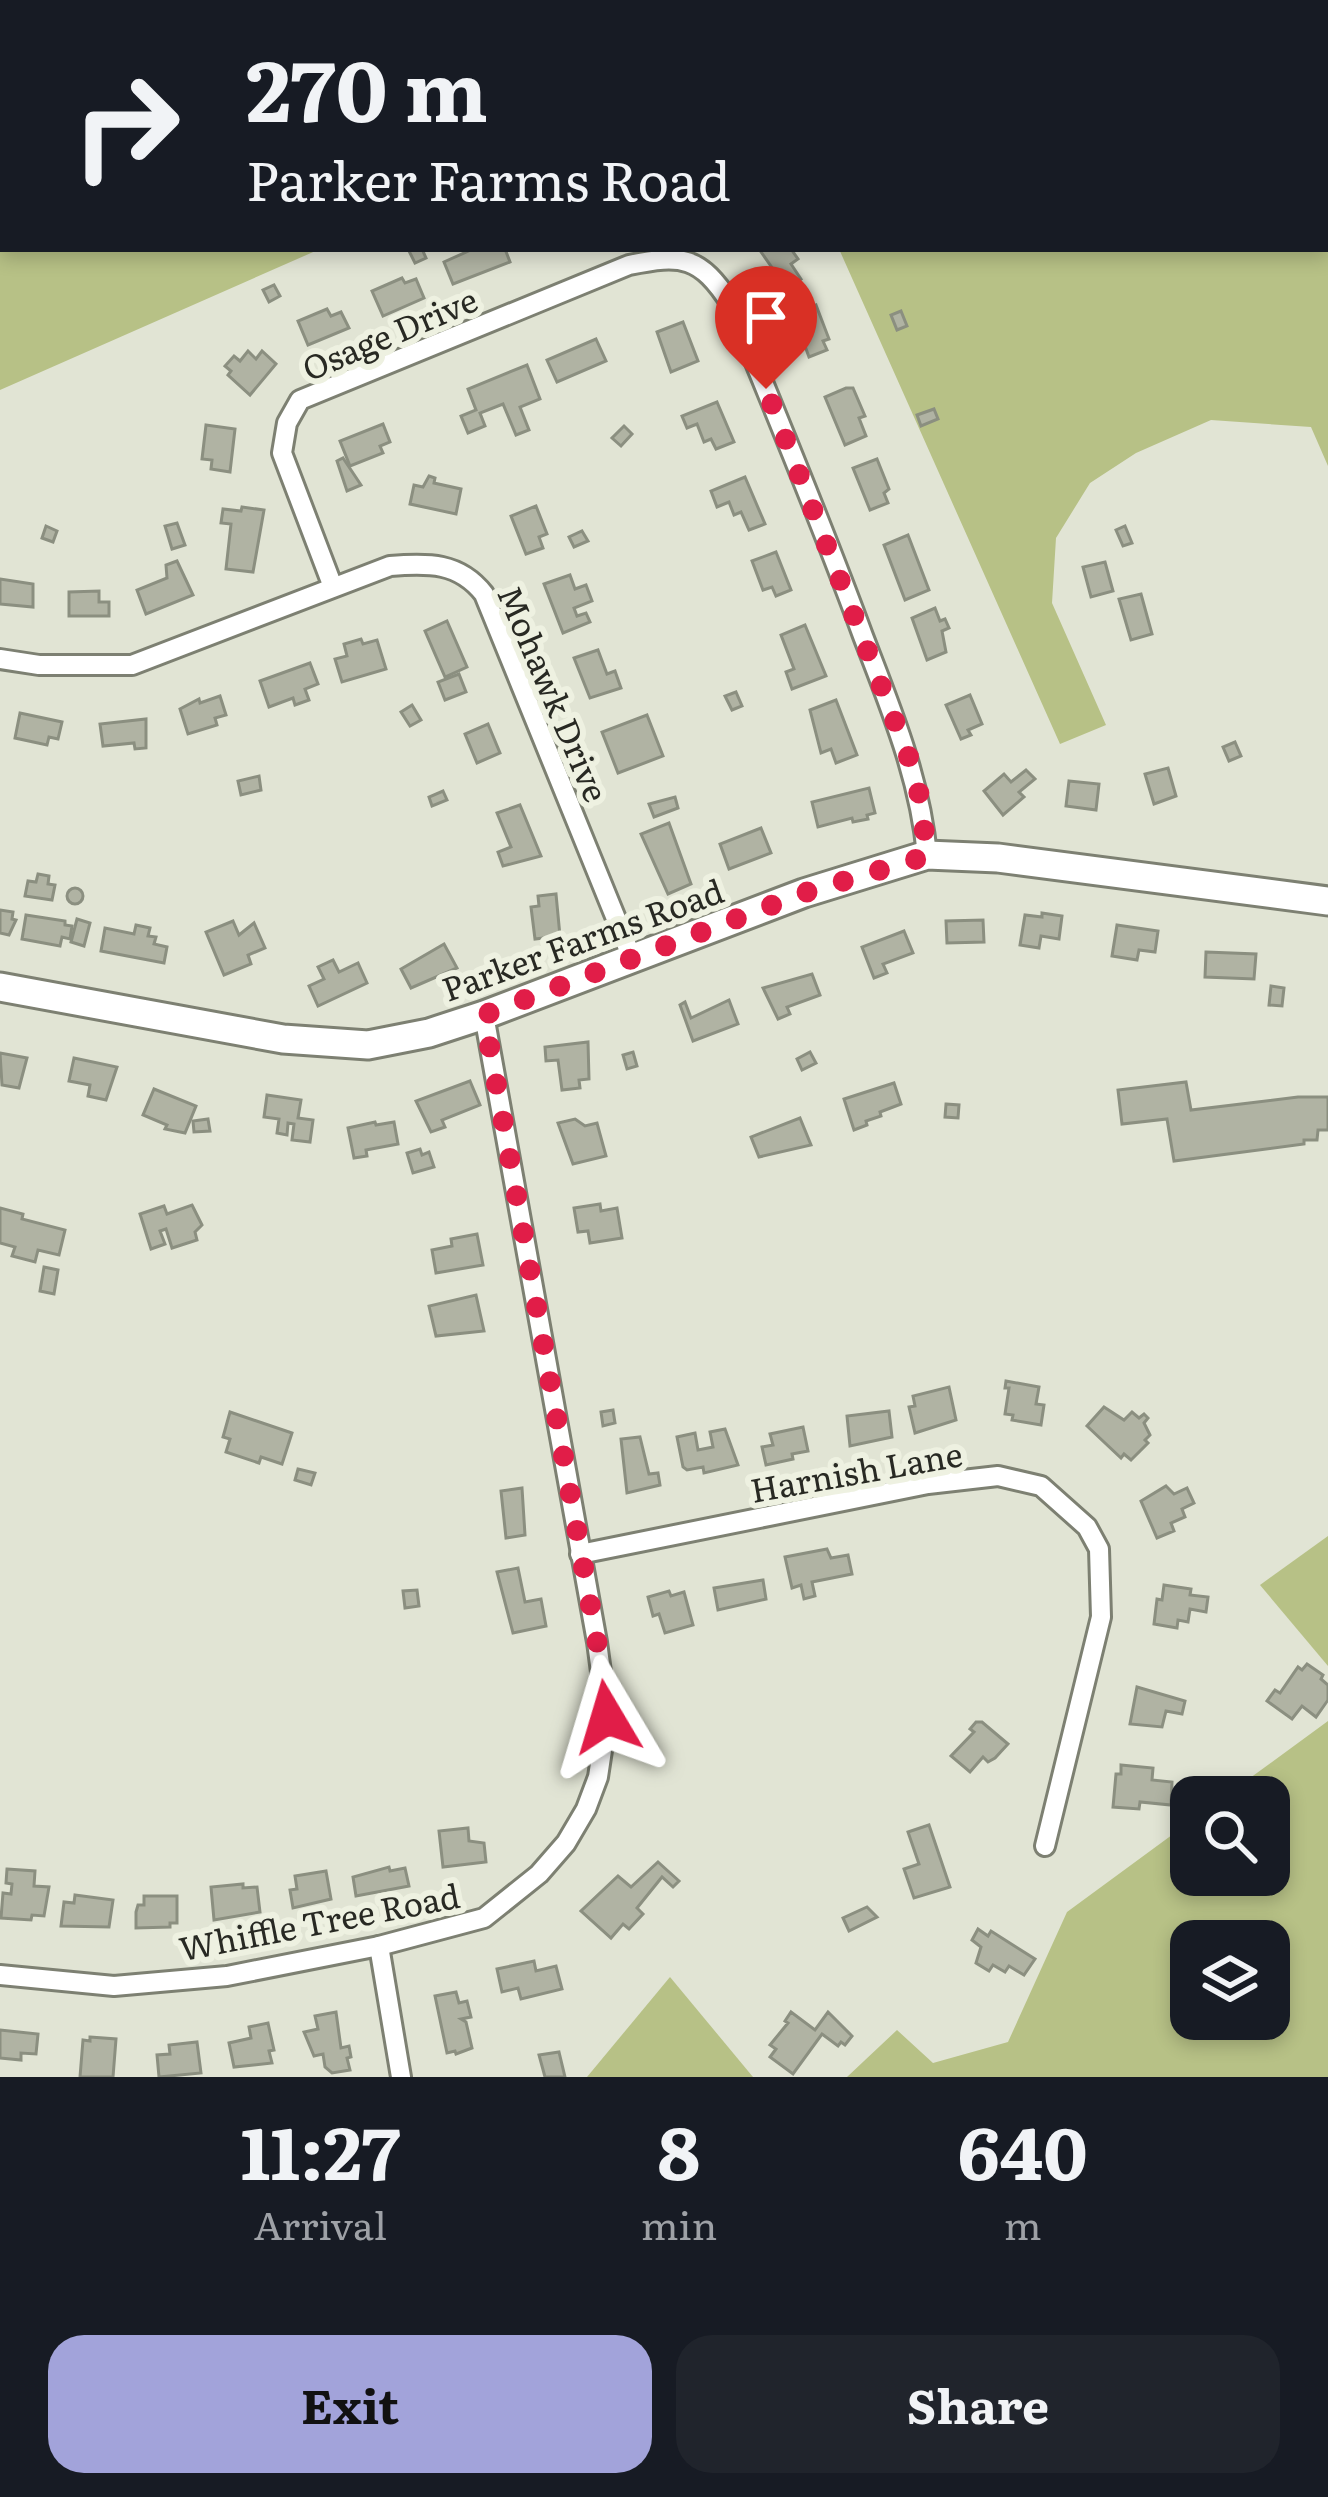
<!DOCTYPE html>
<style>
:root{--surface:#171b24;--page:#20242c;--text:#f1f3f6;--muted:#9ea1a6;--accent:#a2a3da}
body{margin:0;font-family:Literata,serif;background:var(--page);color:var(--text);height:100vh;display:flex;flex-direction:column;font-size:45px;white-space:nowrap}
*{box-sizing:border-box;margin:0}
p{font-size:39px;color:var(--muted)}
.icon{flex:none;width:66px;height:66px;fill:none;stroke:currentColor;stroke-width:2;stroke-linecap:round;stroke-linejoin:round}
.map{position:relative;height:2077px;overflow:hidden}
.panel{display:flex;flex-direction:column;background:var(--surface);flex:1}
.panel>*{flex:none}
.banner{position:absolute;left:0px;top:0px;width:1329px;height:252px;box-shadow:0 6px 18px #0003;background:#171b24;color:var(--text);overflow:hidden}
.controls{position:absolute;left:1170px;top:1776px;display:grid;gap:24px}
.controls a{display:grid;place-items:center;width:120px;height:120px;border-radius:24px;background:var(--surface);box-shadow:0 6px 18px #0003;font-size:60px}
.pin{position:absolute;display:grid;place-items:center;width:102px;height:102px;color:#fff;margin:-123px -51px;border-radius:50% 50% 50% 0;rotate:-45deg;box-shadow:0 0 12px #0007}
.pin .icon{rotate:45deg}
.me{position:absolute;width:132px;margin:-66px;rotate:353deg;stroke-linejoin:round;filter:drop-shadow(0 0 9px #0008)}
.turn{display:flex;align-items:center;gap:42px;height:252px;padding:0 48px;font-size:54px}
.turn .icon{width:156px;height:156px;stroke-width:2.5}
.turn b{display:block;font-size:84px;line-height:102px}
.eta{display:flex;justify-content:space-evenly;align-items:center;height:204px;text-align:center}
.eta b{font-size:72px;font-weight:700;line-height:84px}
.button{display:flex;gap:24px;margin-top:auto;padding:24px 48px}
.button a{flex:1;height:138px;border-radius:36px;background:var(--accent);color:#111;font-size:48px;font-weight:700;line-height:138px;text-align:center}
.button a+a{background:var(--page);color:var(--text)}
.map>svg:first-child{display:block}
.green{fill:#b7c186;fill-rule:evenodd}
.building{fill:#b0b3a3;stroke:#8b8f80;stroke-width:3}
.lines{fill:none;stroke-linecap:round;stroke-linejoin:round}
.street-casing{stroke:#7d8072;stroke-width:24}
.secondary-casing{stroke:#7d8072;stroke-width:33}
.street{stroke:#fff;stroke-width:18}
.secondary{stroke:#fff;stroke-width:27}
.route{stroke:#e11d48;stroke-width:21;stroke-dasharray:0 37.8}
.labels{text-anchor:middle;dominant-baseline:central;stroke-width:12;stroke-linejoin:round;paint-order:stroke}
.street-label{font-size:33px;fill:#282923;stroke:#eef1e1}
</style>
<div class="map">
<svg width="1328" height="2077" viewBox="0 0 1328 2077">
<rect width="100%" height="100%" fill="#e1e4d4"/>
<g class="green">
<path d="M492 0H1328V466L1311 427 1211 420 1136 453 1090 483 1056 538 1052 603 1106 725 1060 744 839 249H1326V3H487Z"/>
<path d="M0 176 3 249H320L0 390Z"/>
<path d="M1328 1536V1666L1260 1585Z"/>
<path d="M1328 1721V2077H847L897 2030 933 2063 1008 2042 1067 1912 1191 1821V1875H1269V1797H1224ZM1191 1941H1269V2019H1191Z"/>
<path d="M670 1977 753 2077H587Z"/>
</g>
<g class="building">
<path d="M377 0H427L420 3Z"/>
<path d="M3 67V118L0 119V68Z"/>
<path d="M408 249H422L426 258 415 263Z"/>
<path d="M473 249H505L510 262 453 284 444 262Z"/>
<path d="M759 249H791L798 259 791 264 801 279 787 289Z"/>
<path d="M402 278 405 283 416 279 424 298 383 316 372 291Z"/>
<path d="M274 285 280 296 269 302 263 290Z"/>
<path d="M816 305 829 339 823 341 827 350 809 357 793 313Z"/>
<path d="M327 309 331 316 341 312 349 328 308 345 298 321Z"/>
<path d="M901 311 907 326 897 330 891 315Z"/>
<path d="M683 322 698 361 671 372 657 332Z"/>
<path d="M596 339 606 361 557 382 547 360Z"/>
<path d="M248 351 256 359 262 351 276 364 250 395 228 375 231 371 225 366 234 356 240 361Z"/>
<path d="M527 365 540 399 520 407 529 430 516 435 503 404 480 413 485 426 468 433 461 416 476 410 468 389Z"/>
<path d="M846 388H853L865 416 859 418 866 436 845 445 825 397Z"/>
<path d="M717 402 734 442 716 449 711 439 704 442 697 424 687 428 682 416Z"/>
<path d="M934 409 938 419 921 426 917 415Z"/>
<path d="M383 424 390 442 380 446 383 453 350 466 340 441Z"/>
<path d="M206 425 235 429 230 472 211 469 212 460 202 459Z"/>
<path d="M624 426 632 434 621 446 612 438Z"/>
<path d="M343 458 361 485 347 491 337 461Z"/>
<path d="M877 459 889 489 884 493 888 503 870 510 853 468Z"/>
<path d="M429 476 435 478 434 483 461 489 456 514 410 504 414 485 423 487Z"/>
<path d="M745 477 765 524 749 530 741 512 734 515 729 502 717 507 711 491Z"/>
<path d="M536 506 547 534 539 537 543 548 526 554 511 516Z"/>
<path d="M242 507 264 510 253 572 226 569 231 524 221 523 223 509 241 511Z"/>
<path d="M177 523 185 545 172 549 165 526Z"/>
<path d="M46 526 57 531 53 542 42 538Z"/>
<path d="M1125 526 1132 543 1123 546 1116 530Z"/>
<path d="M582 531 588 541 574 547 569 537Z"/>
<path d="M908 535 929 590 905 600 884 545Z"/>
<path d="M776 552 791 590 776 596 772 587 763 590 752 561Z"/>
<path d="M177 561 193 595 146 614 137 590 167 578 166 565Z"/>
<path d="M1105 562 1113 591 1091 597 1083 567Z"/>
<path d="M570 575 575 589 586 585 592 601 574 608 577 616 586 613 590 622 563 633 544 584Z"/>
<path d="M0 579 33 584V607L0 604Z"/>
<path d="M99 591V602H109V616H69V592Z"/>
<path d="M1141 594 1152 634 1131 640 1119 599Z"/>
<path d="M935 608 940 621 945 619 949 628 942 631 946 652 927 660 912 618Z"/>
<path d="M447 621 467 667 445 677 425 631Z"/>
<path d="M805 625 826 676 792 689 786 672 794 669 781 635Z"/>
<path d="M361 639 363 644 377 640 386 669 342 682 335 659 347 656 344 644Z"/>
<path d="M598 650 607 674 615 671 621 688 590 698 574 658Z"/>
<path d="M310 663 318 684 305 689 309 700 295 705 293 698 269 707 260 681Z"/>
<path d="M459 674 466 692 445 700 438 682Z"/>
<path d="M736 692 742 706 732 710 725 696Z"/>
<path d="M970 695 982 724 968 730 971 735 961 739 946 705Z"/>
<path d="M220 696 226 715 215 718 217 725 188 734 180 709 199 699 200 703Z"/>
<path d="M836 700 857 755 836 763 831 749 821 753 810 710Z"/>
<path d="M412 705 421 720 410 726 401 712Z"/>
<path d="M20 713 62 722 58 739 49 737 47 745 15 738Z"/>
<path d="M647 715 663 756 618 773 602 732Z"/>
<path d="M146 719V748L135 749 134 743 103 746 100 724Z"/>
<path d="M488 724 500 753 477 763 465 734Z"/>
<path d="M1235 742 1241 756 1229 761 1223 747Z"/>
<path d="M1168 768 1176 796 1154 804 1145 774Z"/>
<path d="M1026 770 1035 779 1019 792 1024 797 1003 815 984 791 1004 774 1011 782Z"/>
<path d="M259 776 261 790 241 795 238 781Z"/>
<path d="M1069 781 1099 784 1096 810 1066 806Z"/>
<path d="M869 788 875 813 867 815 868 819 853 822 852 818 818 827 812 802Z"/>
<path d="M443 791 447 800 432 806 429 797Z"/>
<path d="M675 797 678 808 654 817 649 804Z"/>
<path d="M520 805 541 856 503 866 498 852 511 847 497 813Z"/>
<path d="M669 823 691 884 668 894 641 834Z"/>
<path d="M761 828 771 853 729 869 720 844Z"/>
<path d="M38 874 49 876 48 884 55 885 52 900 25 896 28 881 36 882Z"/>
<circle cx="75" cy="896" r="8"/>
<path d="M556 894 560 936 535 939 531 907 539 906 538 896Z"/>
<path d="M0 910 13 912 12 919 16 920 9 935 0 933Z"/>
<path d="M1042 913 1062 916 1059 939 1041 936 1039 948 1020 945 1025 915 1042 917Z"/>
<path d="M26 915 65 921V925L72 926 70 939 62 937 60 946 22 939Z"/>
<path d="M77 919 90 923 84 946 71 942Z"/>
<path d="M983 920 984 942 947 943 946 921Z"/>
<path d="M233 921 239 935 254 923 265 948 248 955 251 964 224 975 206 932Z"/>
<path d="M136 925 150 928 148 936 156 937 154 944 167 947 164 963 101 951 105 928 134 934Z"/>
<path d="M1117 925 1158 931 1155 952 1139 950 1137 960 1112 956Z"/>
<path d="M904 931 913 953 883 964 887 973 874 978 862 947Z"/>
<path d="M444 944 457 968 411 988 401 969Z"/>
<path d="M1206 952 1256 954 1254 979 1205 977Z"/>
<path d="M333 960 339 972 358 963 367 983 318 1006 309 986 324 979 318 967Z"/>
<path d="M812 974 820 995 787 1007 790 1014 778 1019 763 988Z"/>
<path d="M1271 986 1284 988 1282 1006 1269 1005Z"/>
<path d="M729 1000 738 1024 693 1041 680 1005 685 1002 691 1018Z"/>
<path d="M588 1042 589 1079 579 1080 580 1088 562 1090 558 1060 546 1061 545 1047Z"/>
<path d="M633 1052 637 1066 627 1069 623 1055Z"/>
<path d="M810 1052 816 1063 802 1070 797 1059Z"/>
<path d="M0 1053 27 1058 19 1088 2 1085Z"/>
<path d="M74 1058 117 1067 106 1100 88 1096 90 1085 69 1081Z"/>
<path d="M470 1081 480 1105 442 1120 445 1127 431 1132 416 1101Z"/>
<path d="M1186 1082 1191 1110 1298 1097H1328V1130H1318L1317 1140H1304V1144L1174 1161 1167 1119 1122 1124 1118 1090Z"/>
<path d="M894 1083 901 1104 880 1112 881 1116 866 1121 867 1125 854 1130 844 1099Z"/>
<path d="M154 1089 196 1106 185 1133 165 1129 167 1125 143 1115Z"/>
<path d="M267 1095 301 1100 298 1118 313 1120 310 1142 292 1140 294 1124 288 1123 287 1135 277 1133 279 1119 264 1117Z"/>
<path d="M946 1104 959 1105 958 1118 945 1117Z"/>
<path d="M800 1118 811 1145 759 1157 751 1137Z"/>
<path d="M208 1119 210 1131 194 1132 193 1121Z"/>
<path d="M575 1119 585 1126 597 1123 606 1156 573 1164 558 1123Z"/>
<path d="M375 1122 376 1125 394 1122 398 1144 366 1150 367 1156 354 1158 348 1128Z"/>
<path d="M420 1149 422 1155 429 1152 434 1167 413 1173 407 1153Z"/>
<path d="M600 1204 601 1211 617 1208 622 1238 590 1243 588 1231 578 1232 574 1208Z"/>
<path d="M192 1205 202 1225 195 1232 197 1240 172 1248 166 1229 160 1231 165 1244 151 1249 140 1214 164 1206 167 1214Z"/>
<path d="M0 1208 23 1214 22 1219 65 1230 59 1255 38 1250 35 1262 12 1256 15 1247 0 1243Z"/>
<path d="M477 1234 483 1265 436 1273 432 1250 452 1246 451 1239Z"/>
<path d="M44 1267 58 1270 54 1294 40 1291Z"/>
<path d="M476 1295 484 1331 436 1336 429 1306Z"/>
<path d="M1006 1381 1039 1387 1036 1404 1044 1405 1041 1425 1012 1420 1013 1415 1005 1414 1009 1388H1005Z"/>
<path d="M949 1387 956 1420 915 1433 909 1407 915 1406 913 1396Z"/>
<path d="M1104 1407 1124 1420 1132 1412 1139 1418 1144 1414 1148 1418 1144 1423 1150 1435 1145 1440 1148 1443 1131 1460 1124 1454 1121 1458 1087 1426Z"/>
<path d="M613 1410 615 1423 603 1426 601 1412Z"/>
<path d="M889 1411 892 1437 850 1446 847 1416Z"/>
<path d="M230 1412 292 1433 282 1464 261 1457 259 1463 226 1452 230 1439 223 1437Z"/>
<path d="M803 1427 808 1451 792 1454 793 1459 766 1465 762 1447 773 1445 770 1434Z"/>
<path d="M725 1429 738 1465 704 1473 703 1467 687 1470 683 1467 677 1437 695 1433 698 1450 713 1447 710 1432Z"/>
<path d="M640 1437 649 1474 658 1473 660 1485 627 1493 621 1439Z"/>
<path d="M298 1469 315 1473 311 1485 295 1480Z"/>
<path d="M1166 1486 1174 1494 1187 1488 1194 1503 1182 1509 1185 1517 1171 1523 1174 1531 1157 1538 1141 1501Z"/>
<path d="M522 1488 525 1535 506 1538 501 1491Z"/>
<path d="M827 1549 831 1558 848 1555 852 1574 812 1582 815 1596 804 1599 801 1585 792 1588 785 1557Z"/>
<path d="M518 1568 525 1602 541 1599 546 1626 513 1633 497 1572Z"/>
<path d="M763 1580 766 1599 718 1610 714 1588Z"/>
<path d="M1164 1585 1191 1589 1190 1595 1208 1597 1206 1612 1190 1609 1188 1622 1178 1620 1177 1628 1154 1624 1157 1599 1162 1600Z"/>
<path d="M417 1590 419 1606 405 1608 403 1591Z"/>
<path d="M669 1591 671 1596 684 1592 693 1625 665 1633 659 1614 653 1616 648 1597Z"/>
<path d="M1307 1664 1323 1675 1321 1679 1328 1685V1700L1316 1717 1302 1706 1292 1719 1267 1701 1275 1690 1280 1693 1298 1667 1302 1670Z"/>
<path d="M1137 1687 1185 1701 1182 1714 1166 1711 1162 1727 1130 1724Z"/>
<path d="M976 1722H982L1008 1744 995 1758 988 1762 983 1757 970 1772 951 1756 974 1732 970 1729Z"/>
<path d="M1121 1765 1153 1768 1152 1780 1172 1782 1171 1805 1140 1802 1139 1809 1113 1807 1116 1774H1121Z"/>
<path d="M929 1825 950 1887 914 1898 904 1869 919 1864 908 1832Z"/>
<path d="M468 1828 469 1841 484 1843 486 1862 443 1867 439 1831Z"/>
<path d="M658 1862 679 1881 673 1887 662 1877 637 1908 643 1914 629 1929 623 1924 611 1938 581 1911 618 1876 631 1887Z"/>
<path d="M389 1867 390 1871 405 1868 409 1886 356 1896 353 1877Z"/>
<path d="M7 1869 35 1871 34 1886 49 1887 44 1916 32 1915 31 1920 1 1918 3 1893 11 1894 12 1884 6 1883Z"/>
<path d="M326 1871 331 1899 293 1908 290 1890 297 1889 295 1876Z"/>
<path d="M243 1884V1888L257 1887 260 1912 214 1920 211 1887Z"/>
<path d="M75 1895 113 1900 109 1927 61 1926 64 1902 74 1903Z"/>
<path d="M144 1896H177V1923H170V1927L136 1928V1912L138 1905H144Z"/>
<path d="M867 1907 877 1917 849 1931 843 1918Z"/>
<path d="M978 1929 988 1936 991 1931 1035 1959 1024 1975 1009 1966 1005 1972 993 1965 989 1971 976 1963 981 1947 972 1940Z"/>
<path d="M534 1961 536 1971 556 1966 562 1989 521 1999 518 1988 502 1992 497 1969Z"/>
<path d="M456 1992 459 2003 467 2001 471 2017 461 2019 466 2022 472 2048 456 2054 455 2051 447 2053 435 1996Z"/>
<path d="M336 2012 341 2048 349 2046 351 2057 347 2058 350 2070 332 2073 325 2067 323 2054 314 2056 304 2032 318 2029 315 2016Z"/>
<path d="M791 2012 815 2030 828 2012 852 2036 845 2045 841 2042 838 2046 822 2034 793 2074 770 2057 776 2049 770 2045 788 2023 785 2021Z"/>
<path d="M268 2023 274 2050 269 2051 272 2063 234 2067 229 2043 251 2038 249 2027Z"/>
<path d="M0 2030 38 2034 36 2054 21 2053V2060L0 2058Z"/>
<path d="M90 2037 116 2039 113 2077H80L83 2040 90 2041Z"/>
<path d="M197 2042 201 2073 159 2077 157 2055 170 2054 169 2045Z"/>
<path d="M559 2052 565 2077H545L539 2055Z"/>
</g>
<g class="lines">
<defs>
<g id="street">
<path d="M333 587 282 453 287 423 300 400 629 265C682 254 700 256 731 304 776 414 822 524 863 636 891 709 920 778 927 855"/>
<path d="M0 659 39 665H132L390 566C428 563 459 562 484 594L632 958"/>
<path d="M580 1554 928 1484 998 1476 1041 1486 1087 1527 1099 1549 1101 1617 1045 1846"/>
<path d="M379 1946 401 2077"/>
<path d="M0 1975 114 1986 227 1976 379 1946 484 1918 539 1874 566 1843 586 1809 598 1777 607 1717 597 1642 484 1015"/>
</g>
<path id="secondary" d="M0 987 283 1039 368 1045 429 1033 484 1015 804 893 927 855 998 858 1328 901"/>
</defs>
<use href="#street" class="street-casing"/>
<use href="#secondary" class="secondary-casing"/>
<use href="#street" class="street"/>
<use href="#secondary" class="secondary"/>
</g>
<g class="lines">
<path class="route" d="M607 1717 597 1642 484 1015 804 893 927 856 921 801 911 763 766 389"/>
</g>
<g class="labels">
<g class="street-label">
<text transform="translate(389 332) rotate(-23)">Osage Drive</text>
<text transform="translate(555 693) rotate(67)">Mohawk Drive</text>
<text transform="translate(582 938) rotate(-20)">Parker Farms Road</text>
<text transform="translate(856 1470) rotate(-10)">Harnish Lane</text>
<text transform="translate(319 1920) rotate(-11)">Whiffle Tree Road</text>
</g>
</g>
</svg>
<div class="controls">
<a><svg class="icon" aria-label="search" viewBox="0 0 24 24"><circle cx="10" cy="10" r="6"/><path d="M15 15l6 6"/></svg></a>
<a><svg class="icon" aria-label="layers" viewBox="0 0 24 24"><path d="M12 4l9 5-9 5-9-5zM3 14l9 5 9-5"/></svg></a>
</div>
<div class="pin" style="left:766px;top:389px;background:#d93025"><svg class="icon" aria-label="arrive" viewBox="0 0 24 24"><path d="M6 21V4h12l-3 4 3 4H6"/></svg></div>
<svg class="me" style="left:607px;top:1717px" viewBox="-20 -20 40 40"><path d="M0-17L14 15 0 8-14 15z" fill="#e11d48" stroke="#fff" stroke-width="4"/></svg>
<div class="banner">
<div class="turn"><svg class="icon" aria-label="right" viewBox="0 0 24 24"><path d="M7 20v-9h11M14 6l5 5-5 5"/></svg><div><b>270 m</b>Parker Farms Road</div></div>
</div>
</div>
<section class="panel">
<div class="eta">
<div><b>11:27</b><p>Arrival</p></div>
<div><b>8</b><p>min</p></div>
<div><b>640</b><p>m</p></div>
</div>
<div class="button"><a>Exit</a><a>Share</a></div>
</section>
